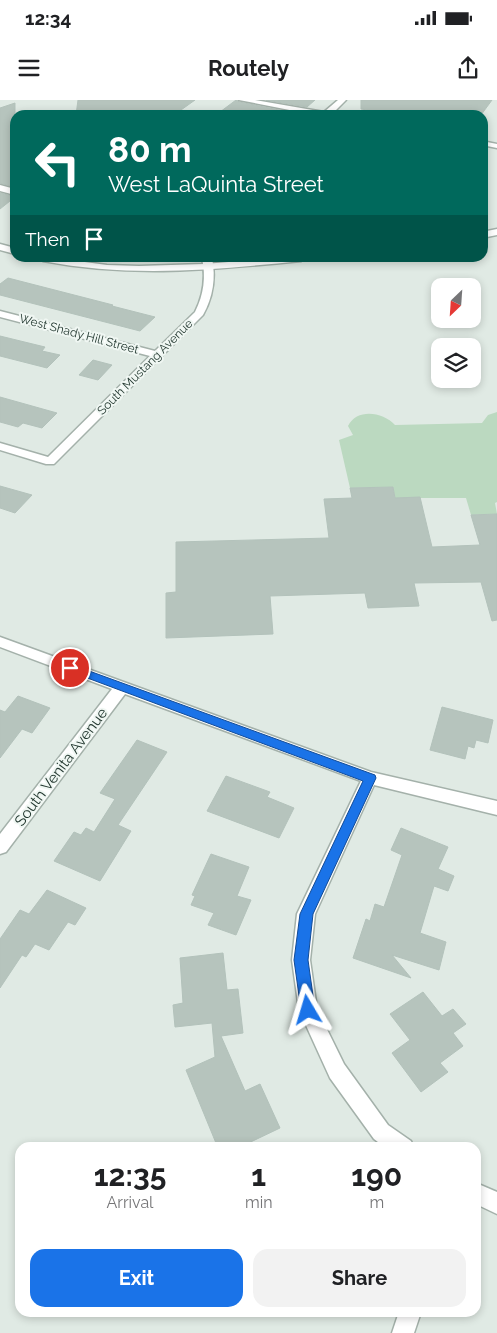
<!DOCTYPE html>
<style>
:root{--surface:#fff;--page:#f2f2f2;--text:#202124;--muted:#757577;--accent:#1a73e8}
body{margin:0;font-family:Raleway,sans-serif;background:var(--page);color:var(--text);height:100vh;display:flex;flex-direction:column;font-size:19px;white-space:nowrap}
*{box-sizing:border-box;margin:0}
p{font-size:16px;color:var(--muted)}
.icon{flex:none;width:28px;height:28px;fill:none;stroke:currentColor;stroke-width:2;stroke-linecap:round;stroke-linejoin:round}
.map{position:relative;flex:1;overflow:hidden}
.panel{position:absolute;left:15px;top:1042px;width:466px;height:175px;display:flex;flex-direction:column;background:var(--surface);border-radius:15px;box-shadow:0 2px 8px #0003}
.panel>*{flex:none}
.top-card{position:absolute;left:10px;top:10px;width:478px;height:152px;border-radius:15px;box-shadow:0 2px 8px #0003;background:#00695c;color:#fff;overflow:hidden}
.needle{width:32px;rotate:205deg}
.buttons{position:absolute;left:431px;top:178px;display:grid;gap:10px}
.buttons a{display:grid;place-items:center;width:50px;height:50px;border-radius:10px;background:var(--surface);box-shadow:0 2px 8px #0003;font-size:25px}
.pin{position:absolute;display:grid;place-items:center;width:42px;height:42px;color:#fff;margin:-21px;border:2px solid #fff;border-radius:50%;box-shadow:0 1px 5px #0007}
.me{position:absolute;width:55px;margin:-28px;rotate:353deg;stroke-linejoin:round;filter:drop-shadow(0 0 4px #0008)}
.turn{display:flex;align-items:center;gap:18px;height:105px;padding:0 15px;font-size:22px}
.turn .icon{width:65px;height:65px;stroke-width:2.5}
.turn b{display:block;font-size:35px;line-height:42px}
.then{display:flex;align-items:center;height:48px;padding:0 15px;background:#0003;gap:10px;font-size:19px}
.eta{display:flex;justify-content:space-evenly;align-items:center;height:85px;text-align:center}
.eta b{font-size:30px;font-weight:700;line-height:35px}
.action{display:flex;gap:10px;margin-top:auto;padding:10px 15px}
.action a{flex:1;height:58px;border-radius:15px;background:var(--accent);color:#fff;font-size:20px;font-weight:700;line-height:58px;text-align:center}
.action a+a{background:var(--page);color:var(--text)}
.status{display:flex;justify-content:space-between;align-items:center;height:35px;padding:0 25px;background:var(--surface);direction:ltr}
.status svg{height:14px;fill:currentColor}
header{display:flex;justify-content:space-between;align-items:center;height:65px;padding:0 15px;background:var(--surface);font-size:22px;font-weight:700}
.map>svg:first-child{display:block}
.green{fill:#bbd9c0}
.building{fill:#b6c4bd;stroke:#b3c2bb}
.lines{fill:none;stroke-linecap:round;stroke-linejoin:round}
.minor-casing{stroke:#a4b1aa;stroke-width:3}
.tertiary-casing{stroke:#a4b1aa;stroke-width:3}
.minor{fill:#fff;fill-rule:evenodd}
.tertiary{fill:#fff;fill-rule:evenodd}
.route{fill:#1a73e8;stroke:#114b97}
.labels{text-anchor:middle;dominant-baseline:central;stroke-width:4;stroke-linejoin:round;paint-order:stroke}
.far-street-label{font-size:12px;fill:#233830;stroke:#f0f7f3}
.street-label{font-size:15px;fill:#233830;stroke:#f0f7f3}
</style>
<div class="status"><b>12:34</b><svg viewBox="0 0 49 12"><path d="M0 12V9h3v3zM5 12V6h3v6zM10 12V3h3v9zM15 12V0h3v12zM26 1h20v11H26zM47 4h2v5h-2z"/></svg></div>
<header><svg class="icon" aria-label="menu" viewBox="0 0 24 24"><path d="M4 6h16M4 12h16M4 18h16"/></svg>Routely<svg class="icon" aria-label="share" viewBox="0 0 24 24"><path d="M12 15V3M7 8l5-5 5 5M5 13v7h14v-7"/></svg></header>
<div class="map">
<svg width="497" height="1233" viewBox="0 0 497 1233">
<rect width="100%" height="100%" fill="#e0eae4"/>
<path class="green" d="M497 312V402L495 403 497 414 471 415 466 398H395L393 387 350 388 339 340 353 335 348 326C357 308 383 312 395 325L482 323 488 315Z"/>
<g class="building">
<path d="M78 0H195L174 15H76Z"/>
<path d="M236 0 239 2 299 14 216 15Z"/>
<path d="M266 0H315L307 7Z"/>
<path d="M361 0H492L481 15H399L361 9Z"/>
<path d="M15 3V87L0 83V8Z"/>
<path d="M0 93 15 97 0 109Z"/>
<path d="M8 178 113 205 112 206 155 217 140 231 0 195V184Z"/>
<path d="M0 236 45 247 42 251 60 255 47 268 0 256Z"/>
<path d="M93 260 112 265 98 280 79 275Z"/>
<path d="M0 297 57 313 42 328 23 323 18 327 0 322Z"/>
<path d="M0 386 32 395 15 413 0 408Z"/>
<path d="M393 387 395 398 420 397 432 447 480 445 471 415 497 414V520L492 521 481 482 414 483 419 506 368 508 365 493 270 496 273 534 166 538V493L176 492V442L329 438 324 399 352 398 350 388Z"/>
<path d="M18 596 50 608 32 633 22 629 0 658V610L5 612Z"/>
<path d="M442 607 493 620 488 643 476 640 474 648 468 646 465 659 430 650Z"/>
<path d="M137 640 167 652 118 725 131 731 100 781 54 761 74 732 81 735 86 728 94 732 115 699 100 693Z"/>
<path d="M226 676 270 692 267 697 294 708 279 738 207 711Z"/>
<path d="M401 728 448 747 438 769 454 776 448 791 434 786 420 833 446 842 439 870 392 855 411 878 353 858 366 819 370 821 375 804 384 807 402 755 391 750Z"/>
<path d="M211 754 249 767 237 796 251 800 236 835 208 825 214 813 191 805 195 796 192 795Z"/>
<path d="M47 790 86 808 75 825 68 822 49 850 35 844 26 857 22 855 0 888V839L20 810 29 814Z"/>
<path d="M223 853 227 890 238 889 243 933 221 936 245 991 260 984 280 1028 238 1048H218L186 970 215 957 212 923 175 927 173 905 183 903 180 858Z"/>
<path d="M423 892 442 916 453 909 466 924 453 933 463 946 440 963 448 972 421 992 392 953 410 940 390 914Z"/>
</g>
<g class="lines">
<defs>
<g id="minor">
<path d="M239 0H255L324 12 338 0H346L331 15H315Z"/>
<path d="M482 41 497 44V48L482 45Z"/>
<path d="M0 85 15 89V95L0 91Z"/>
<path d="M202 158H212C216 178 213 197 203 215L54 364H46L0 350V343L48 357 150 256 0 217V211L155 251 195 212C204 194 206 177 202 158Z"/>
<path d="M0 537 371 672 497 701V715L374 685 315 814 310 860 317 909 344 964 388 1025 411 1041 414 1048H386L374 1039 330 978 299 910 292 860 297 814 361 681 125 594 6 752 0 754V734L112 589 0 547Z"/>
<path d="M476 1083 497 1092V1114L476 1104Z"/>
<path d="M399 1212H421L414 1233H392Z"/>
</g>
<g id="tertiary">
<path d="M497 129V135L482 138V132Z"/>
<path d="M0 144 15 148V154L0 150Z"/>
<path d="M38 158H55L107 165 139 166 204 164 279 158H306L301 161C213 170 131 178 43 161Z"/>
</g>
</defs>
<use href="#minor" class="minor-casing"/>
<use href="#tertiary" class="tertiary-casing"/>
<use href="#minor" class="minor"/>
<use href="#tertiary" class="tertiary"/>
</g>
<path class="route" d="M70 564 375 675 376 678 313 814 308 860 315 910 313 915 308 917 303 915 301 910 294 860 300 814 363 681 66 570 64 568Z"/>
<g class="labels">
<g class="far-street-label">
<text transform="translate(79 234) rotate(15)">West Shady Hill Street</text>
<text transform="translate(145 267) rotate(-45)">South Mustang Avenue</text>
</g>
<g class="street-label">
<text transform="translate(61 667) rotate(-53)">South Venita Avenue</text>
</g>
</g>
</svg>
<div class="buttons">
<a><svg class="needle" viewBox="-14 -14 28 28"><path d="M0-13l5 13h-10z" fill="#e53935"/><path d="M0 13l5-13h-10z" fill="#757577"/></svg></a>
<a><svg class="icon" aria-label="layers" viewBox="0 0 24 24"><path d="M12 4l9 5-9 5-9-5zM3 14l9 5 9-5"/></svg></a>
</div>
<div class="pin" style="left:70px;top:568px;background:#d93025"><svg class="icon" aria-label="arrive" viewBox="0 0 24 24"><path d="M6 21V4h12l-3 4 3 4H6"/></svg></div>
<svg class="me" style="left:308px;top:910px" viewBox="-20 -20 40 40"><path d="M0-17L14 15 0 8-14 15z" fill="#1a73e8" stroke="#fff" stroke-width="4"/></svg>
<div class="top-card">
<div class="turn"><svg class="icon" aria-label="left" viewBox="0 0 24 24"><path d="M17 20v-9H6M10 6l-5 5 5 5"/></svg><div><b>80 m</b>West LaQuinta Street</div></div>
<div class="then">Then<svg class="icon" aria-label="arrive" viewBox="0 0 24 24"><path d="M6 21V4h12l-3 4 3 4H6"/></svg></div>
</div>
<section class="panel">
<div class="eta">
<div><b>12:35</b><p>Arrival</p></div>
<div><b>1</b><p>min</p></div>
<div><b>190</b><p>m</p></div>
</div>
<div class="action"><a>Exit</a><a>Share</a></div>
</section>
</div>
